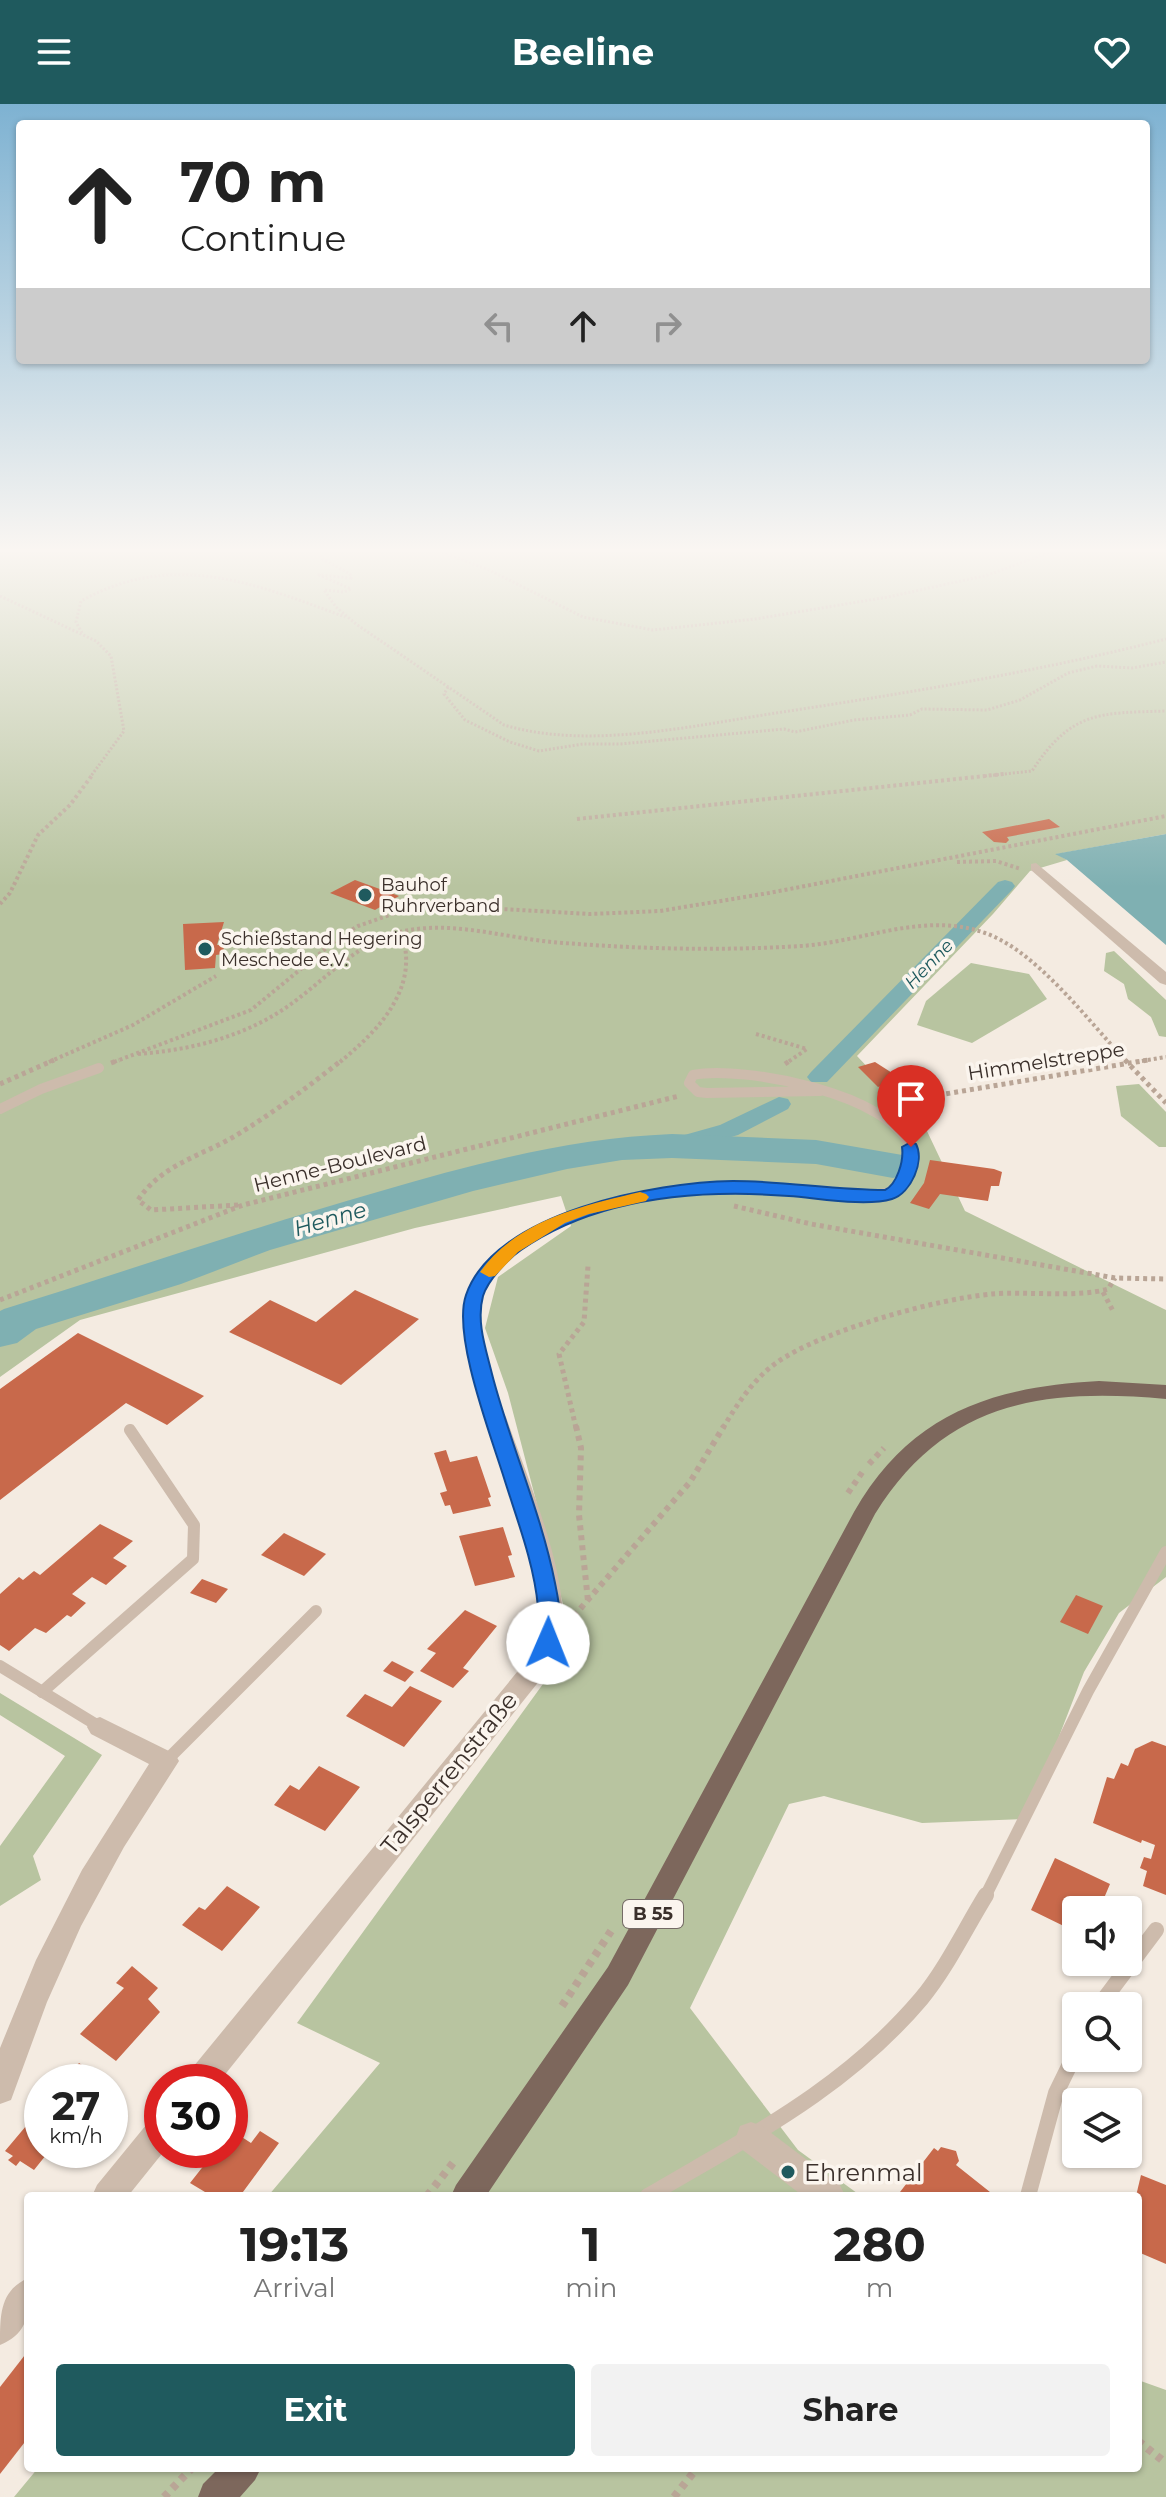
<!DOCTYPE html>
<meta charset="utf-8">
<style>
:root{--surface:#fff;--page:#f2f2f2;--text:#222;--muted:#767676;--accent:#1f5a5e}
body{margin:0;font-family:Montserrat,sans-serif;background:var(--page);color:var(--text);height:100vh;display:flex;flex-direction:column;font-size:30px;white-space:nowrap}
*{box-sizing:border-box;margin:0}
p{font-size:26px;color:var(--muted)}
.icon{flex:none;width:44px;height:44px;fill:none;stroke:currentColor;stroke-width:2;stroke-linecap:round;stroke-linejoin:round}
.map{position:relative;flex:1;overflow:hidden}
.panel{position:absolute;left:24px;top:2088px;width:1118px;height:280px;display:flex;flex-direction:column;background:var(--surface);border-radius:8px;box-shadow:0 2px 6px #0004}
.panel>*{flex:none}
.hud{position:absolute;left:16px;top:16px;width:1134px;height:244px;border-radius:8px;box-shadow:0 2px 6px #0004;background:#fff;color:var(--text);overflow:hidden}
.tools{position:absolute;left:1062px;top:1792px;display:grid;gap:16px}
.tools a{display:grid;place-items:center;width:80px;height:80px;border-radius:8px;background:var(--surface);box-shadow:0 2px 6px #0004;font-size:40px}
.speed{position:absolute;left:24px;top:1960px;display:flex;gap:16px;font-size:40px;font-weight:700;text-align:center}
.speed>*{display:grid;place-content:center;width:104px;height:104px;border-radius:50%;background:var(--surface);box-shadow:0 2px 6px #0004;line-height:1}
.speed small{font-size:20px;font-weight:400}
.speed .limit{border:12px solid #d22;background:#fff;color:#111}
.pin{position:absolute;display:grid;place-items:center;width:68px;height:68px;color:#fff;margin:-82px -34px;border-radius:50% 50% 50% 0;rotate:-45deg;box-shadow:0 0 8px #0007}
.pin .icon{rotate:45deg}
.me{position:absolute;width:88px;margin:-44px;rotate:1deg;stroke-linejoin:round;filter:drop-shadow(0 0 6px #0008)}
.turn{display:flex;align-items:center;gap:28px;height:168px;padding:0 32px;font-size:36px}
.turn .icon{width:104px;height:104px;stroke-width:2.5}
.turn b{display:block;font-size:56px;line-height:68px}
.lanes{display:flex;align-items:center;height:76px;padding:0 32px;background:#0003;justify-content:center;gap:40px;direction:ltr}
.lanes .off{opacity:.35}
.eta{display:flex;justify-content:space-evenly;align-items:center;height:136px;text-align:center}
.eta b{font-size:48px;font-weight:700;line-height:56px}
.primary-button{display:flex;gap:16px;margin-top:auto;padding:16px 32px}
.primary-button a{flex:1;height:92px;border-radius:8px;background:var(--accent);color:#fff;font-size:32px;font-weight:700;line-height:92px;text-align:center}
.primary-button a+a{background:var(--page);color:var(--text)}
header{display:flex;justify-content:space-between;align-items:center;height:104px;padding:0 32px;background:var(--accent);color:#fff;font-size:36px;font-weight:700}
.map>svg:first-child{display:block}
.green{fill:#b8c4a0}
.water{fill:#7fb0b2}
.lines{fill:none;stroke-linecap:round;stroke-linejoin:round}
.canal{fill:#7fb0b2;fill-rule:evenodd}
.river{fill:#7fb0b2;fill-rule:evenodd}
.building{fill:#c8694b}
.path-far4{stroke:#b9a596;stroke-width:3;stroke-dasharray:2 2;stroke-linecap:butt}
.path-far3{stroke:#b9a596;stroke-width:4;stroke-dasharray:3 3;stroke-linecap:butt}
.path-far2{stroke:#b9a596;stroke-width:5;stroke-dasharray:4 4;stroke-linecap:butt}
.path-far1{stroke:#b9a596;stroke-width:6;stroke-dasharray:5 5;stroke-linecap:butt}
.path{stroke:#b9a596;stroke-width:8;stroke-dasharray:6 6;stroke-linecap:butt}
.lane-far2{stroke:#cdbbac;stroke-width:10}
.lane-far1{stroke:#cdbbac;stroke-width:12}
.lane{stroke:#cdbbac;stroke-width:16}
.street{fill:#cdbbac;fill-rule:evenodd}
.primary{fill:#7d675c;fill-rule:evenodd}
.route{fill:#1a73e8;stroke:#114b97;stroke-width:2}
.slow{fill:#f59e0b}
.poi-dot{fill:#1f5a5e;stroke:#fbf5ee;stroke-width:3}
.labels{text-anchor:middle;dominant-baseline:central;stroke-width:7;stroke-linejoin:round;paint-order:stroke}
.far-poi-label{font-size:18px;fill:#3b302b;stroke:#fbf5ee;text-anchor:start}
.far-water-label{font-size:18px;font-style:italic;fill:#1f5a5e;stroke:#fbf5ee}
.shield{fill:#fbf5ee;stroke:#756b66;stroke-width:2}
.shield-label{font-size:18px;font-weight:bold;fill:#3b302b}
.street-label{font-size:20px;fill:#3b302b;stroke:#fbf5ee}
.water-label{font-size:22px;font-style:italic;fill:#1f5a5e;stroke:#fbf5ee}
.near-street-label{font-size:24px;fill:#3b302b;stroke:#fbf5ee}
.near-poi-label{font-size:24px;fill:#3b302b;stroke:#fbf5ee;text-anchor:start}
</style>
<header><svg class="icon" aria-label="menu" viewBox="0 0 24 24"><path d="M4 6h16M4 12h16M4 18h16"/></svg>Beeline<svg class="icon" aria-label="heart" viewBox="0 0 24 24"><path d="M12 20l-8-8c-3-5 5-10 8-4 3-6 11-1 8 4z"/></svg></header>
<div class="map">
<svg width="1166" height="2393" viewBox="0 0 1166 2393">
<rect width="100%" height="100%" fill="#f4ebe1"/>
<g class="green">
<path d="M0 447H1166V730L1057 750 1067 756 1030 767 993 810 857 952 926 1025 965 1107 1166 1206V1473L1119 1509 1084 1568 1027 1715 922 1719 824 1692 789 1700 690 1904 798 2046 861 2092H268L380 1959 297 1919 556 1562 565 1508 508 1289 485 1224 498 1173 571 1122 561 1092 415 1124 80 1216 0 1273Z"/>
<path d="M1114 847 1166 896V933L1159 932 1151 913 1128 895 1124 880 1104 867 1106 849Z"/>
<path d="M971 859 1029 870 1047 895 972 939 917 921 926 897Z"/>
<path d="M1139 980 1166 1008V1043H1159L1121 1012 1116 982Z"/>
<path d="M0 1589 102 1651 33 1752 41 1776 0 1802V1742L65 1652 0 1611Z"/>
<path d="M1138 2276 1166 2286V2393H14L38 2364H1138Z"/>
</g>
<path class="water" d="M1166 730V841L1067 756 1055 750Z"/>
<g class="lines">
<g class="canal">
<path d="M1005 776 1012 778 1015 782 1012 786 827 978H811L807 973 811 968 998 778Z"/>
<path d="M779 993 788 995 791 1000 788 1005 738 1031 672 1050 663 1047 659 1042 663 1037 720 1021Z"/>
</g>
<path class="river" d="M672 1030 816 1036 908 1052 914 1061 908 1070 893 1074 816 1060 672 1054 622 1056 567 1065 473 1087 270 1146 181 1180 36 1225 17 1239 0 1243V1207L4 1205C130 1166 254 1123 381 1087 476 1059 572 1034 672 1030Z"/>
</g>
<g class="building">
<path d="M1049 715 1060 723 1007 733 1009 736 1006 739 994 738 982 728Z"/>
<path d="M355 776 399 792 375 806 330 789Z"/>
<path d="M224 818 217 841H224L223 850 216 851 215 864 185 866 183 820Z"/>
<path d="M875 958 900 974 878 983 858 963Z"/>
<path d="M930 1056 994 1065 1002 1068 999 1082H991L988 1097 940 1090 929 1105 910 1099 924 1079Z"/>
<path d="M355 1186 419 1215 341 1281 229 1228 270 1196 316 1218Z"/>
<path d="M78 1229 204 1292 167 1321 126 1299 0 1396V1285Z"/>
<path d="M446 1346 450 1358 477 1352 491 1393 488 1394 491 1402 453 1410 450 1401 445 1402 440 1389 447 1387 434 1349Z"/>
<path d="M100 1420 133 1437 113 1454 127 1462 106 1481 92 1473 72 1490 86 1499 71 1513 67 1511 46 1529 35 1524 9 1547 0 1541V1490L19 1473 23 1476 34 1467 40 1471Z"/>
<path d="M503 1423 512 1451 508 1452 515 1473 475 1482 459 1432Z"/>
<path d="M284 1429 326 1450 304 1472 261 1451Z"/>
<path d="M202 1475 228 1485 216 1499 190 1489Z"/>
<path d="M1076 1491 1103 1502 1088 1530 1060 1518Z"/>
<path d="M465 1506 497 1522 463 1564 469 1567 453 1584 420 1567 436 1549 427 1545Z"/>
<path d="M392 1557 414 1568 405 1578 383 1567Z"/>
<path d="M410 1582 442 1597 404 1643 346 1612 365 1590 392 1603Z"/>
<path d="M1152 1637 1166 1642V1791L1143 1782 1147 1767 1140 1764 1144 1753 1151 1755 1155 1741 1142 1736 1141 1739 1093 1719 1107 1673 1114 1675 1121 1659 1128 1662 1135 1645Z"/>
<path d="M319 1662 360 1683 325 1727 274 1701 290 1681 299 1686Z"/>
<path d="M1055 1754 1110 1780 1099 1806H1076V1828L1031 1806Z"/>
<path d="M227 1782 260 1803 222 1847 182 1821 199 1803 205 1806Z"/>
<path d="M132 1862 158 1884 148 1895 160 1908 116 1957 80 1930 124 1884 116 1879Z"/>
<path d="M79 1959 108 1978H63Z"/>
<path d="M42 2003V2046H50L34 2066 20 2057 16 2062 8 2056 13 2052 5 2047Z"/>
<path d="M231 2026 251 2039 260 2027 279 2039 240 2092H202L205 2088 190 2079 216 2046H230Z"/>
<path d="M941 2043 956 2047 959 2057 956 2061 995 2092H905L900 2088 934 2044 938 2047Z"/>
<path d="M1141 2071 1166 2081V2160L1138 2148 1136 2092Z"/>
<path d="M28 2247V2334L0 2370V2283Z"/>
</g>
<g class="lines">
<g class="path-far4">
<path d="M320 447 321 454 350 470 351 474 319 471 351 485 344 488 324 486 336 503 356 520 504 621C588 646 691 622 776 609 907 589 1037 568 1166 535"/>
<path d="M439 447 489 466 583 513 653 526 755 515 888 493 988 471 1053 447"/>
<path d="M0 492 96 537 111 552 124 627 91 672"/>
<path d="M82 529 76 518 81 497C173 446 254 479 345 513"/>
<path d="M448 583 444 590 465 616 510 638 539 647 583 640H620L784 625 795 628 854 616 910 611 922 605 987 606 1020 596 1068 569 1097 562 1132 564 1166 558"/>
<path d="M985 672 1032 667C1071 607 1099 609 1166 607"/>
</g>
<g class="path-far3">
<path d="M577 715 1004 670"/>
<path d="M957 758 996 757 1021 765"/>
<path d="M0 800 10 789 38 731 70 701 93 670"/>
<path d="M756 930 807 945 788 958"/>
<path d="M138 950C192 946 247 932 291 900 326 875 354 842 396 829 447 815 501 833 552 838 634 845 719 847 801 842 863 838 924 807 985 829 1037 847 1089 918 1127 958"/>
<path d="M49 958 133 921 216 872"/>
<path d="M114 958 251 906 341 832 358 822 395 809 449 802 590 810 660 807 769 789 1166 712"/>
<path d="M340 958C379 926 421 883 401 828"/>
<path d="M1136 958 1166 953"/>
</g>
<g class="path-far2">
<path d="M1125 956 1166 999"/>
<path d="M111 959 119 956"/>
<path d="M785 960 791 956"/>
<path d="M0 980 54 956"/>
<path d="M891 999 1148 956"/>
<path d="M238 1101 151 1106 138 1096C161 1061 201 1052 235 1032 273 1009 308 983 342 956"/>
<path d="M734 1102 811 1120 1115 1174 1166 1175"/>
<path d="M1103 1188 1113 1207"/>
<path d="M0 1196 243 1101 679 992"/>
<path d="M576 1324 559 1250 584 1218 588 1162"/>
<path d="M723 1324C739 1297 758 1268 787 1252 834 1224 937 1195 992 1190 1026 1187 1078 1194 1108 1185L1115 1174"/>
</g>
<g class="path-far1">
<path d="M576 1322 581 1344 579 1411 588 1497"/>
<path d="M869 1360 884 1344"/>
<path d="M848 1389 863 1367"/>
<path d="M574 1512 690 1378 724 1322"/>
</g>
<g class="path">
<path d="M562 1902 611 1827"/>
<path d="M427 2092 456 2055"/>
<path d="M1138 2337 1166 2359"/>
<path d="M164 2393 192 2364"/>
<path d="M674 2393 697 2364"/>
</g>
<g class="lane-far2">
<path d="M0 1005 41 985 99 964"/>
<path d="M495 1313C484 1279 464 1237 473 1201 496 1104 671 1081 753 1083 800 1084 852 1100 898 1086 904 1075 915 1058 911 1045 894 990 742 961 693 971L689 979 698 988 707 989 820 987"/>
</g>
<g class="lane-far1">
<path d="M0 1562 100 1623"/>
<path d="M42 1588 193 1455 194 1421 130 1326"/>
<path d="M166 1657 316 1507"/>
<path d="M985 1793 1088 1587 1166 1448"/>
</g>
<g class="lane">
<path d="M1099 1902 1156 1826"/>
<path d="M648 2092C748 2033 844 1986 921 1895 946 1865 965 1825 986 1791"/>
<path d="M1028 2092 1056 1989 1076 1948"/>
</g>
<g class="street">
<path d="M1036 759 1166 868V881L1160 879 1031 766V760Z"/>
<path d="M495 1306 503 1308 506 1313C525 1368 572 1476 561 1532 558 1548 548 1562 540 1576L219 1978H185L189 1968 522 1562C529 1551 535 1541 537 1528 546 1470 503 1370 484 1313L487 1308Z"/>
<path d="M100 1613 175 1650 179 1657 124 1743 81 1822 47 1898 11 1996 0 2000V1944L36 1856 82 1766 149 1660 91 1630 87 1623 91 1616Z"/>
<path d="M162 2010V2046H165L128 2092H92L97 2081 151 2015Z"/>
<path d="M751 2018 762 2022 840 2081 845 2092H803L740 2044 736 2033 740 2022Z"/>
<path d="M28 2174C28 2204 33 2227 0 2241 0 2210 0 2187 28 2174Z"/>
</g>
<g class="primary">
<path d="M1099 1277 1166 1281V1295C1042 1284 945 1297 875 1410L628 1881 486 2092H451L456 2081 608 1863 854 1408C910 1310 990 1283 1099 1277Z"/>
<path d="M219 2364H261L255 2376 240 2393H198L203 2380Z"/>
</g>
</g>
<linearGradient id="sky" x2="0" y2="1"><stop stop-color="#7eb2d2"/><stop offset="0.57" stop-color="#faf6f2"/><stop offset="1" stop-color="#faf6f2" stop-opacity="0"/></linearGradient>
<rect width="1166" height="783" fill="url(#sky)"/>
<path class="route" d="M911 1038 916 1040C925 1057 911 1089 892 1095 865 1103 818 1094 789 1092 698 1085 598 1093 521 1146 508 1155 488 1176 483 1192 476 1218 486 1245 492 1270 510 1340 541 1408 555 1479 559 1499 565 1526 555 1545L548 1547 540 1545C533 1532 539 1517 538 1503 534 1459 517 1416 504 1374 491 1332 452 1231 466 1191 494 1108 657 1078 733 1077 784 1077 834 1086 885 1086 897 1080 904 1057 902 1043Z"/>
<path class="slow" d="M640 1088 646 1090 649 1093 646 1097 589 1110 565 1119 518 1148 495 1172 489 1173 480 1168C518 1116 581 1102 640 1088Z"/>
<g class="poi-dot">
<circle cx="365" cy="791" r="8"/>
<circle cx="205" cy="845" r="8"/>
<circle cx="788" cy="2068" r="8"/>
</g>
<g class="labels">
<g class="far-poi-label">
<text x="381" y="781">Bauhof<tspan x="381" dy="21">Ruhrverband</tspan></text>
<text x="221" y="835">Schießstand Hegering<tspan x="221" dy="21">Meschede e.V.</tspan></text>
</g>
<g class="far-water-label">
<text transform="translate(929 860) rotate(-46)">Henne</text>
</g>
<rect class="shield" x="623" y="1796" width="60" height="28" rx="6"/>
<g class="shield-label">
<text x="653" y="1810">B 55</text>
</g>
<g class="street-label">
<text transform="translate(1046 957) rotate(-9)">Himmelstreppe</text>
<text transform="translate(340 1060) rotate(-14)">Henne-Boulevard</text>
</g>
<g class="water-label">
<text transform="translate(330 1115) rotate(-16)">Henne</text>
</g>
<g class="near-street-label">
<text transform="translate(449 1669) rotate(-51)">Talsperrenstraße</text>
</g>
<g class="near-poi-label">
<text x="804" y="2068">Ehrenmal</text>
</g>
</g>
</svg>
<div class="tools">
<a><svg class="icon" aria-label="sound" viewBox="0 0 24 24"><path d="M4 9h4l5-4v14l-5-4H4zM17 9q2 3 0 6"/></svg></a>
<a><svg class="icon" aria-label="search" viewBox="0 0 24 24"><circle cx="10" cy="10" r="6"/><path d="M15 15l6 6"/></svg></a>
<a><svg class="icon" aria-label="layers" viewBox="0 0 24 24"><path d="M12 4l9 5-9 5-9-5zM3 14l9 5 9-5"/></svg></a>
</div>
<div class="speed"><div>27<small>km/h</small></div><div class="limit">30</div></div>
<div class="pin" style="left:911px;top:1043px;background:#d93025"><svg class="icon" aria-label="arrive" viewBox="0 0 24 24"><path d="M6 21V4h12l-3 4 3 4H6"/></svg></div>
<svg class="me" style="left:548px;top:1539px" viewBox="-20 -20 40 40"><circle r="19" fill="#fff"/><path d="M0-13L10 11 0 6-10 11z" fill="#1a73e8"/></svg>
<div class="hud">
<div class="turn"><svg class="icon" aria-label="ahead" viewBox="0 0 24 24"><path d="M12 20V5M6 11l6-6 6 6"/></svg><div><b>70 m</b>Continue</div></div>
<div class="lanes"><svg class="icon off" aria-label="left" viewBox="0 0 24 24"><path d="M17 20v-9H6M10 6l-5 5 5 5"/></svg><svg class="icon" aria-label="ahead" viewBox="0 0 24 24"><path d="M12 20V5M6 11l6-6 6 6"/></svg><svg class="icon off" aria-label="right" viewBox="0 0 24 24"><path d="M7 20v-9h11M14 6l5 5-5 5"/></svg></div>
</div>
<section class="panel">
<div class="eta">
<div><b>19:13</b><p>Arrival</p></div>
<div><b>1</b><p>min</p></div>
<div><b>280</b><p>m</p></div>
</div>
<div class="primary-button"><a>Exit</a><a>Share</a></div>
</section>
</div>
